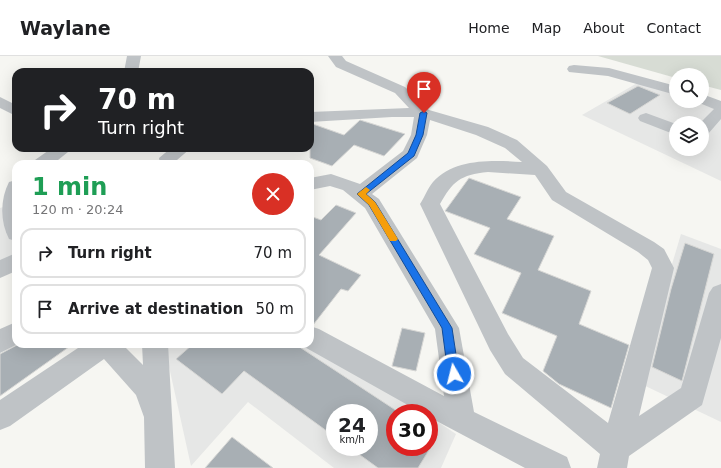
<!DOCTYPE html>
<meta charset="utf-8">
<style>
:root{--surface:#fff;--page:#f6f6f6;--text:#202124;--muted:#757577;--line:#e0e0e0}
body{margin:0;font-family:"DejaVu Sans",sans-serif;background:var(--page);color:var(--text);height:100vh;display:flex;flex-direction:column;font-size:15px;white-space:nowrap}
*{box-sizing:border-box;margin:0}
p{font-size:13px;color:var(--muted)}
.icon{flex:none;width:22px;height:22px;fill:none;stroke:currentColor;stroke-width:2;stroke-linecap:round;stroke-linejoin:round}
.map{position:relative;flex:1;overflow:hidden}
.side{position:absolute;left:12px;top:104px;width:302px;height:188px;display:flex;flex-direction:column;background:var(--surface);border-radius:12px;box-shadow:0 4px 16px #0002}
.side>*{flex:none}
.hud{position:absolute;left:12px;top:12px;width:302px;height:84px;border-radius:12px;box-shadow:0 4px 16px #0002;background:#202124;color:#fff;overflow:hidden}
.tools{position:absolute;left:669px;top:12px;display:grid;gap:8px}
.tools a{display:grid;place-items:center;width:40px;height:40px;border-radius:50%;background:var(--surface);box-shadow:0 4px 16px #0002;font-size:20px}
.speed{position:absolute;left:326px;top:348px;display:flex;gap:8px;font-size:20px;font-weight:700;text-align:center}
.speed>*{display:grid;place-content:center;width:52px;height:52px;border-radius:50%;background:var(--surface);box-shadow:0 4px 16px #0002;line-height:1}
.speed small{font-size:10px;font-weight:400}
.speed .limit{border:6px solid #d22;background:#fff;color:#111}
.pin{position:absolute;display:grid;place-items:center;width:34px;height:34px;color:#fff;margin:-41px -17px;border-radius:50% 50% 50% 0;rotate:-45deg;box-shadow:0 0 4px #0007}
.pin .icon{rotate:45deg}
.me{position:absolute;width:44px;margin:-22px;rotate:352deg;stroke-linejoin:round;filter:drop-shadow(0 0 3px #0008)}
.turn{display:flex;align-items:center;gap:14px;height:84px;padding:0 20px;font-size:18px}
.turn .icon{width:52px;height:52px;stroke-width:2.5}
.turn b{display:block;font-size:28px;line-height:34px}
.round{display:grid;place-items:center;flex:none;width:42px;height:42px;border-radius:21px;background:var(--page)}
.summary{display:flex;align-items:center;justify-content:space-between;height:68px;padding:0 20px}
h1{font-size:24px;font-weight:600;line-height:30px;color:#1e9e55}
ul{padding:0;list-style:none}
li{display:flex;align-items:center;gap:12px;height:50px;margin:0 8px 6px;padding:0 12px;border:2px solid var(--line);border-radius:12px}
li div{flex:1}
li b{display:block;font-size:15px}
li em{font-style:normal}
header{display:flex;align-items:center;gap:24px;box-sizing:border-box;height:56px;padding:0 20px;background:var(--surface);border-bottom:1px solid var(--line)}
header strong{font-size:19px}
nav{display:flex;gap:22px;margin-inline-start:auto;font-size:14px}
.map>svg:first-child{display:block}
.built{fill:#e6e7e6;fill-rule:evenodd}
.green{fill:#d7dcd4}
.building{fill:#a8afb4;stroke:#d7d7d5}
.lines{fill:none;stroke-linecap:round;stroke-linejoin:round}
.minor{fill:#bfc3c6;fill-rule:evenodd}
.route{fill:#1a73e8;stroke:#114b97}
.slow{fill:#f59e0b}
</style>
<header>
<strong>Waylane</strong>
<nav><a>Home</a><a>Map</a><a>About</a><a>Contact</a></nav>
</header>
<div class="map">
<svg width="721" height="412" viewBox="0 0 721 412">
<rect width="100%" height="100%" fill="#f6f6f2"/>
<g class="built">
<path d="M639 26 676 38V45H695L721 54V125L582 59ZM676 67H702V93H676Z"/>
<path d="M3 151 16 154V197L0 206V152Z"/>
<path d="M681 178 721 193V366L637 326Z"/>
<path d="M164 288H310L424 357H395V391H429V360L456 378 441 412H334L248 346 191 410ZM335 357H369V391H335Z"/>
</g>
<path class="green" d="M598 0H721V34L702 29V19H676V22Z"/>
<g class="building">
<path d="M638 30 660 39 630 58 607 47Z"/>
<path d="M360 64 405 78 384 100 354 89 332 110 310 102V67L344 79Z"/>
<path d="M469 122 521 141 507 163 554 180 538 214 591 235 579 268 629 289 611 352 559 328 543 315 557 280 502 257 521 217 474 198 490 172 445 155Z"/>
<path d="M336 149 356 157 319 199 361 219 348 235 341 233 313 269H310V160L321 164Z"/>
<path d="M685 187 714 198 682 325 652 311 671 233Z"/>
<path d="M402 272 425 277 416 315 392 310Z"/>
<path d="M19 288H73L0 340V298Z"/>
<path d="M193 288H295L400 357H395V391H429V376L437 381 418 412H378L349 391H369V357H335V381L244 315 222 338 176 303Z"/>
<path d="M232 381 273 412H205Z"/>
</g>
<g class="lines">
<g class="minor">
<path d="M127 0H141L138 16H124Z"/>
<path d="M328 0H342L346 5 405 31 429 54 488 71 517 84 547 110 566 136 654 186 664 193 674 212 639 360 681 332 709 237 713 231 721 228V282L702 349 629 400 627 412H597L600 398 505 318 490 294 420 148C425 141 427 133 433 126 454 102 493 104 522 106L505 92 476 79 430 64 427 79 417 102 372 138 379 143 459 272 474 356 567 401 571 412H525L429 361V357H422L301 289 310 288V270L319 273 444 340 435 273 365 152 343 134 330 130 310 134V122L331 118 360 128 403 95 411 79 414 61H392L310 66V56L409 52 395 37 336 11ZM488 116 535 119 552 144 638 196 648 204 652 212 608 367 523 302 508 278 440 148C453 125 460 119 488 116Z"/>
<path d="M574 9 609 12 676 30V39L608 20 569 16 567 13 569 10Z"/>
<path d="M702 38 721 45V63L708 78 702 79V67H700L714 53 697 46 696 45H702Z"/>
<path d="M0 41 16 49V60L0 52Z"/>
<path d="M646 57 676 68V79L640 65 638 62 640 59Z"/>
<path d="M52 92H73L53 108H32L35 104Z"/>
<path d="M171 92H191L177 104 178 108H160L159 102Z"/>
<path d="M16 124V185L9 183C0 166 0 143 9 126Z"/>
<path d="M16 197V215L0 222V204Z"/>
<path d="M16 266V288H18L0 297V273Z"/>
<path d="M84 288H122L143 309 142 288H168L175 412H145L144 361 136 339 104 303 10 370 0 374V344Z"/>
</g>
</g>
<path class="route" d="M424 55 427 57 423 79 414 100 366 138 375 146 452 272 459 318 458 321 454 323 450 321 448 318 442 272 369 149 357 138 408 97 416 79 420 57Z"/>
<path class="slow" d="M366 131 370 134 366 138 375 146 398 183 396 185H390L369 149 357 138Z"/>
</svg>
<div class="tools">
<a><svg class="icon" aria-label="search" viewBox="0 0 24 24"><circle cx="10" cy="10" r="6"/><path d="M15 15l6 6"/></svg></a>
<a><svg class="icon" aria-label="layers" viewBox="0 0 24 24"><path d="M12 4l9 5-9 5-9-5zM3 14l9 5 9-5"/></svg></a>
</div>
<div class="speed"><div>24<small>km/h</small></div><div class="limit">30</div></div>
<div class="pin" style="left:424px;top:57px;background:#d93025"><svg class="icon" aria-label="arrive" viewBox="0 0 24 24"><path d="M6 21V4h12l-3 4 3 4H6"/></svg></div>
<svg class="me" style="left:454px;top:318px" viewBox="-20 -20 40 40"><circle r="17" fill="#1a73e8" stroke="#fff" stroke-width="3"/><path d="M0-11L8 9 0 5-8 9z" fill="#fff"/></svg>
<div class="hud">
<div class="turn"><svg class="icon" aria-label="right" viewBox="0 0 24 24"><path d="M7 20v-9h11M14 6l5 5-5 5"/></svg><div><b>70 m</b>Turn right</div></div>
</div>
<section class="side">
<div class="summary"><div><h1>1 min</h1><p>120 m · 20:24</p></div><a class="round" style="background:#d93025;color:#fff"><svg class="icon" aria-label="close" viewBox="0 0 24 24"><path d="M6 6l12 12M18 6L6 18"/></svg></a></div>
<ul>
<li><svg class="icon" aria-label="right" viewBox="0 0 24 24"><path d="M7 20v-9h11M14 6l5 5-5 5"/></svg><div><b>Turn right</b></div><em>70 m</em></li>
<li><svg class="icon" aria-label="arrive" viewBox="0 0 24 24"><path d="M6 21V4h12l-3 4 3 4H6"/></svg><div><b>Arrive at destination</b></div><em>50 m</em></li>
</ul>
</section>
</div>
